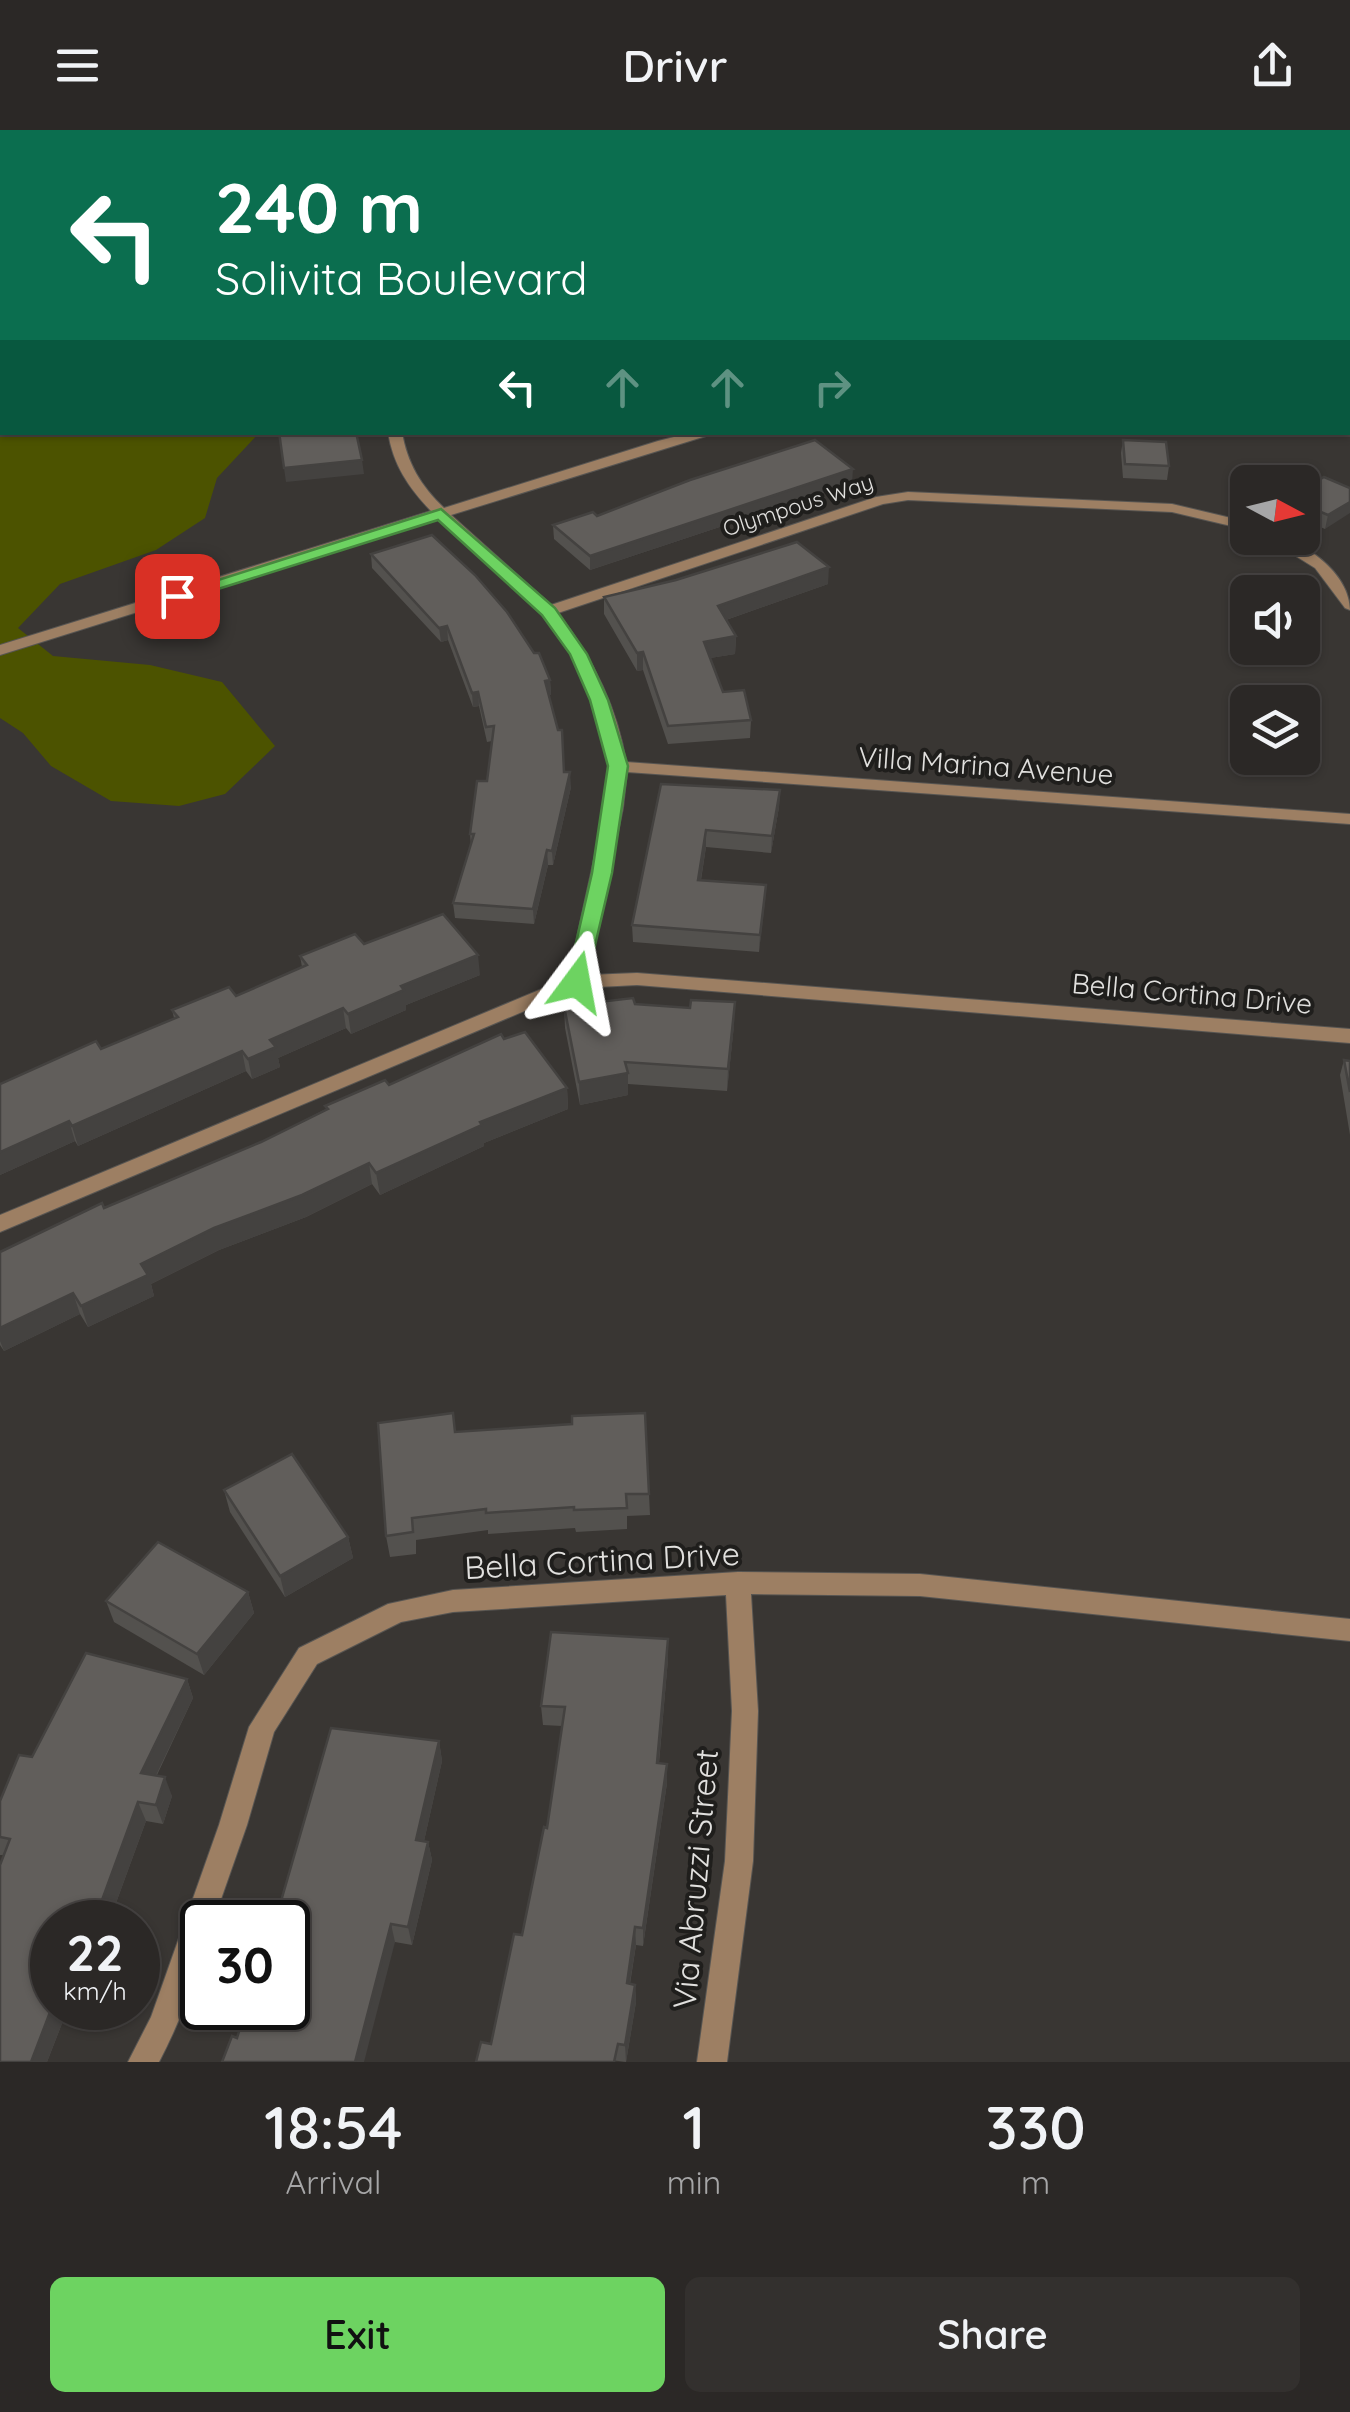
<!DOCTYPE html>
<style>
:root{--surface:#2b2826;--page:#33302e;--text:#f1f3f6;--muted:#a6a6a7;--line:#474443;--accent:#6dd361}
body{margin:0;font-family:Quicksand,sans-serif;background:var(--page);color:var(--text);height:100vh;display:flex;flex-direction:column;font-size:38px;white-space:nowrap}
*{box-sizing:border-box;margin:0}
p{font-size:32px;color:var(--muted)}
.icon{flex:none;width:55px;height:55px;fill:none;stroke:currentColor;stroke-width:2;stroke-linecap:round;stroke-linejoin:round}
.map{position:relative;height:1932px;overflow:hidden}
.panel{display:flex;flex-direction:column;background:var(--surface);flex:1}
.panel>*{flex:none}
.top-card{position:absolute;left:0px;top:0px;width:1350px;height:305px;box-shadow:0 2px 8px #0004,0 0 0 2px var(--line);background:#0b6e4f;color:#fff;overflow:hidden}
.needle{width:65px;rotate:97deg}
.fabs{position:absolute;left:1230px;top:335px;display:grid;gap:20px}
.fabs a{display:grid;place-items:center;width:90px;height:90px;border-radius:15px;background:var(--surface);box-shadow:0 2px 8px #0004,0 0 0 2px var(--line);font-size:50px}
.speed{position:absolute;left:30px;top:1770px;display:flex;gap:20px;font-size:50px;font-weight:700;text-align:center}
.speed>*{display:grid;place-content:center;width:130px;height:130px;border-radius:50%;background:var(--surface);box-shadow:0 2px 8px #0004,0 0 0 2px var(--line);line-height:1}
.speed small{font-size:25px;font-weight:400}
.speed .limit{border:5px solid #111;border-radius:15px;background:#fff;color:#111}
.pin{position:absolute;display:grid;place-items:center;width:85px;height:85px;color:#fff;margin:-42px;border-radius:20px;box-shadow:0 5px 15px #0006}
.me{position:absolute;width:110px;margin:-55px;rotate:13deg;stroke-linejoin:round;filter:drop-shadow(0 0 8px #0008)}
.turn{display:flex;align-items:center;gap:35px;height:210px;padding:0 50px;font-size:45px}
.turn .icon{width:130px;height:130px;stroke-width:2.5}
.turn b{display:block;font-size:70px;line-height:85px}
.lanes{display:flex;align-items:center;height:95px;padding:0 50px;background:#0003;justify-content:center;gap:50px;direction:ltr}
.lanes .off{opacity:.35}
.eta{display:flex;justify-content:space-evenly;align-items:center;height:170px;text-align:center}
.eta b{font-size:60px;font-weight:600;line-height:70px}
.action{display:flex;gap:20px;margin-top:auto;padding:20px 50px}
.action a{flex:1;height:115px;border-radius:15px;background:var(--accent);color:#111;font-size:40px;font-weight:600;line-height:115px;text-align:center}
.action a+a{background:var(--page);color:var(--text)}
header{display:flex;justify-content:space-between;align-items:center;height:130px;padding:0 50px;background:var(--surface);font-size:45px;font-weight:600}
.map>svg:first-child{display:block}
.green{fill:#4c5300}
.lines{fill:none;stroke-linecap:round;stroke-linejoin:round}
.minor-casing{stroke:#575552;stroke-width:2}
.minor{fill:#9d7f63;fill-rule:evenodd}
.wall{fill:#53514e}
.shaded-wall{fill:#444240}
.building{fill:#615e5b;stroke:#444240;stroke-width:2.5}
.route{fill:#6dd361;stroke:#47893f;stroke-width:2.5}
.labels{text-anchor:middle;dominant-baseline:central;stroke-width:8;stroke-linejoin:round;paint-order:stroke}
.far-street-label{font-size:22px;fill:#e1e0de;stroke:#1f1e1c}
.street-label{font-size:28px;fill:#e1e0de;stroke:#1f1e1c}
.near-street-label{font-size:32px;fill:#e1e0de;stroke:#1f1e1c}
</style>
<header><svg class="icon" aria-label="menu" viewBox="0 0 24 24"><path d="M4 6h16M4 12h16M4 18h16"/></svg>Drivr<svg class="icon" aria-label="share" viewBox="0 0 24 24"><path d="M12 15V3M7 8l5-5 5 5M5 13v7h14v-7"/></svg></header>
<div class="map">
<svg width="1350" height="1932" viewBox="0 0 1350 1932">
<rect width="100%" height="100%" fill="#393633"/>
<path class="green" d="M0 0H1003L2 2V302L259 303 217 348 205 388 156 420 60 454 18 498 53 526 150 535 222 552 275 616 225 664 179 676 111 671 51 636 23 603 0 588Z"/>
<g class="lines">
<defs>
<g id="minor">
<rect x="1348" y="220" width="2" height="8"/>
<path d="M1348 237 1350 238V249L1348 248Z"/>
<path d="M388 302H402C407 333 421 356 444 378L658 311 694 302H719L451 385 551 475 876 367 908 362 1172 374 1248 392V400L1172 382 908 370 883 374 558 483C592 527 617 576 626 632L1350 684V694L627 642 623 678 588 845 637 843 1350 899V913L637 855 579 858 0 1102V1085L568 848 609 661C615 600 582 528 542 483 510 449 471 421 438 388L0 525V515L431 381C409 358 393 335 388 302Z"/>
<path d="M1267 408C1301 406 1350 443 1350 480L1345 478 1315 438Z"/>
<path d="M738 1442 920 1444 1350 1489V1511L920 1466 751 1464 758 1581 753 1731 727 1932H697L725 1731 732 1581 726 1465 453 1482 401 1492 317 1534 274 1602 247 1695 213 1792H202C202 1841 181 1889 159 1932H128L151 1887 219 1695 249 1597 299 1518 388 1474 453 1460Z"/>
</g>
</defs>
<use href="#minor" class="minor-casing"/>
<use href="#minor" class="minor"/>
</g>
<g class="wall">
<path d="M1123 310 1169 336 1167 350 1123 348 1121 323Z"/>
<path d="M852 353 590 440 554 409 553 395 597 386Z"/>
<path d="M1350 358 1325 399 1302 389V360Z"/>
<path d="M371 424 550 550 551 565H549L564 642 571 657 553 735H548L534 794 455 788 453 773 471 716 470 704 487 651 492 611 487 612 479 576 473 577 448 510 441 512 372 438Z"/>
<path d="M828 454 726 490 736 506 735 524 710 528 723 562 751 590 750 608 668 614 643 540 637 541 604 484V467Z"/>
<path d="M661 654 780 660 779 677 771 723 706 717 701 750 766 755 759 822 633 812 632 795Z"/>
<path d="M364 814 480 845 406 875V880L351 904 346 898 278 928 280 937 252 949 246 941 78 1016 75 1011 0 1045V954L101 919 174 888 172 880 236 866 302 837 300 826Z"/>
<path d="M635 874 734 895 727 961 628 954V965L580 975 565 898 564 876Z"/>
<path d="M504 909 567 958 568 979 484 1013V1016L380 1065 372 1054 306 1087 219 1120 151 1154 154 1166 88 1197 80 1184 4 1221 0 1215V1122L261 1012 326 979 325 976 389 955Z"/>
<path d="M1344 930 1350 931V1005L1340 945Z"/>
<path d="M456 1301 649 1364 650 1385 627 1386V1399L576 1402 575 1398 488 1404V1400L416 1410V1424L390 1427 386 1406Z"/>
<path d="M224 1360 348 1407 353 1428 285 1467 230 1382Z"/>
<path d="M248 1462 254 1483 204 1545 114 1492 106 1471Z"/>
<path d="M668 1529 659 1633 667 1634V1653L643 1816 636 1815 630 1854 635 1855 636 1872 626 1932 491 1914 522 1805 547 1698 562 1596 543 1595 541 1576Z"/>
<path d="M187 1549 193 1568 157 1645 172 1666 163 1694 146 1691 109 1792H52L68 1878 47 1932H0L4 1725H0V1671L32 1627Z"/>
<path d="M439 1611 442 1631 424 1711 428 1712 432 1730 412 1815 395 1812 237 1908Z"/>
</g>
<g class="shaded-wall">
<path d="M362 330 364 344 286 352 284 338Z"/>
<path d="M853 339 852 353 590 440V426Z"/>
<path d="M1350 372V383L1325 399 1328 385Z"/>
<path d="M829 437 828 454 717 493 718 476Z"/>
<path d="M447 496 448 510 441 512 439 498Z"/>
<path d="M736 506 735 524 704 529V512Z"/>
<path d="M643 522V540L637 541V523Z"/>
<path d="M550 550 551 565 546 566 545 551Z"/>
<path d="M478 562 479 576 473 577 472 563Z"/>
<path d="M570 642 571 657 553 735 552 721Z"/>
<path d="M780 660 779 677 771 723 772 706Z"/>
<path d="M706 700V717L698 767V750Z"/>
<path d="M547 720 548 735 534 794 533 779Z"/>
<path d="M766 755 765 772 759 822 760 805Z"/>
<path d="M478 825 480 845 406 875V880L351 904 348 884 401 856Z"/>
<path d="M735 872 734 895 727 961 728 939Z"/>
<path d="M343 878 346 898 278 928 280 937 252 949 248 929 270 910Z"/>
<path d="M242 921 246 941 78 1016 72 996Z"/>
<path d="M628 943V965L580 975 579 952Z"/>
<path d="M567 958 568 979 484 1013V1016L380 1065 376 1043 480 992Z"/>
<path d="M69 991 75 1011 0 1045V1022Z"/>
<path d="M369 1033 372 1054 306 1087 219 1120 151 1154 154 1166 88 1197 81 1176 141 1134 214 1098Z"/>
<path d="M73 1163 80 1184 4 1221 0 1211V1198Z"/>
<path d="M348 1407 353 1428 285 1467 280 1446Z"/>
<path d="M248 1462 254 1483 204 1545 197 1524Z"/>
<path d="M668 1509V1529L657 1652V1633Z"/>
<path d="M187 1549 193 1568 148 1662 141 1643Z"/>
<path d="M439 1611 442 1631 420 1729 416 1710Z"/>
<path d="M667 1634V1653L643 1816V1798Z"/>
<path d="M165 1647 172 1666 163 1694 156 1675Z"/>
<path d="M138 1672 146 1691 109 1792H94Z"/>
<path d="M428 1712 432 1730 412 1815 408 1797Z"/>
<path d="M391 1794 395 1812 364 1932H355Z"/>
<path d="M635 1797 636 1815 627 1870V1853Z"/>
<path d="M635 1855 636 1872 626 1932 625 1915Z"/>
<path d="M52 1878H68L47 1932H31Z"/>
</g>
<g class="building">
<path d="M279 302H356L362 330 284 338Z"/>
<path d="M815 310 853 339 590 426 553 395 593 382 597 386 690 350Z"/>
<path d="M1123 310 1166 312 1169 336 1125 334Z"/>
<path d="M1324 347 1350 358V372L1328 385 1302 374V360Z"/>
<path d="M432 405 475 445 507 482 534 523H539L550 550 545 551 558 600H562L564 642H570L552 721 547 720 533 779 453 773 474 704H470L477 651H487L494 596 486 597 478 562 472 563 447 496 439 498 371 424Z"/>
<path d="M797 412 829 437 718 476 736 506 704 512 723 562 744 560 751 590 668 596 643 522 637 523 604 467 676 450Z"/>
<path d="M661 654 780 660 772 706 706 700 698 750 766 755 760 805 632 795Z"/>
<path d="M443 784 478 825 401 856 404 860 348 884 343 878 270 910 276 917 248 929 242 921 72 996 69 991 0 1022V954L96 911 101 919 178 887 172 880 229 857 236 866 307 835 300 826 355 804 364 814Z"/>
<path d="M633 868 635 874 690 878 691 870 735 872 728 939 625 932 628 943 579 952 564 876Z"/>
<path d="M525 902 567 958 480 992 482 995 376 1043 369 1033 302 1065 214 1098 141 1134 148 1145 81 1176 73 1163 0 1198V1122L102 1073 104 1078 261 1012 328 979 325 976 385 950 389 955 501 904 504 909Z"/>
<path d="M1344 930 1350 931V962Z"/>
<path d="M453 1283 455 1302 572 1294V1286L645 1283 649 1364H626L627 1378 574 1380V1377L486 1383V1379L412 1388 413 1402 386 1406 378 1293Z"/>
<path d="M292 1324 348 1407 280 1446 224 1360Z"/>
<path d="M158 1412 248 1462 197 1524 106 1471Z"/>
<path d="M551 1502 668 1509 657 1633 667 1634 643 1798 635 1797 627 1853 635 1855 625 1915 618 1914 614 1932H476L481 1912 491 1914 514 1804 522 1805 544 1697 547 1698 565 1577 541 1576Z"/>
<path d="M86 1523 187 1549 141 1643 165 1647 156 1675 138 1672 94 1792H52V1877L31 1932H0V1735L10 1709 0 1707V1671L19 1625 32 1627Z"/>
<path d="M331 1598 439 1611 416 1710 428 1712 408 1797 391 1794 355 1932H222L232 1906 237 1908 246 1878H288V1792H275Z"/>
</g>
<path class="route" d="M441 379 555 478 587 524 608 570 628 636 612 743 585 858 577 860 567 852 592 743 608 636 590 570 570 524 542 485 438 390 183 470 168 466Z"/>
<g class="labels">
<g class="far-street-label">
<text transform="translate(798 375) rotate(-18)">Olympous Way</text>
</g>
<g class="street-label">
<text transform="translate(986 635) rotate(4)">Villa Marina Avenue</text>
<text transform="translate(1192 863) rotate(5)">Bella Cortina Drive</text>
</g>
<g class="near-street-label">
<text transform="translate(602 1430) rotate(-3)">Bella Cortina Drive</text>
<text transform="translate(695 1749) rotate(-85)">Via Abruzzi Street</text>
</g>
</g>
</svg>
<div class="fabs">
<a><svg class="needle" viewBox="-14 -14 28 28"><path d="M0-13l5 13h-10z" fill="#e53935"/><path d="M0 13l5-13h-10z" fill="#a6a6a7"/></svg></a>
<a><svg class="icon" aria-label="sound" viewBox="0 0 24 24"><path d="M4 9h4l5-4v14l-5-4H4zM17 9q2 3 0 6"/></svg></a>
<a><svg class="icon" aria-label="layers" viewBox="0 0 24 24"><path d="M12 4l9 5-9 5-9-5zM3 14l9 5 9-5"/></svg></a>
</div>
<div class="speed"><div>22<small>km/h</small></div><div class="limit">30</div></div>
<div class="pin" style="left:177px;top:466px;background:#d93025"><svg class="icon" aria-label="arrive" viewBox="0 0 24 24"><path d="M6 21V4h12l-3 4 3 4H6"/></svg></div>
<svg class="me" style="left:577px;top:852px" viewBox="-20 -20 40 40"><path d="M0-17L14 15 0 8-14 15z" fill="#6dd361" stroke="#fff" stroke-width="4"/></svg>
<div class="top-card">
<div class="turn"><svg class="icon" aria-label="left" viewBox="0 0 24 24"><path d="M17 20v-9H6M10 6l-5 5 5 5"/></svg><div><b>240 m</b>Solivita Boulevard</div></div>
<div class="lanes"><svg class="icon" aria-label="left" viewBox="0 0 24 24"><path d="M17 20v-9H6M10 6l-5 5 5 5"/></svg><svg class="icon off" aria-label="ahead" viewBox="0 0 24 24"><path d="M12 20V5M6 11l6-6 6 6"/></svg><svg class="icon off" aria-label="ahead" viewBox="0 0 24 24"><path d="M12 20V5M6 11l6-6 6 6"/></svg><svg class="icon off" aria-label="right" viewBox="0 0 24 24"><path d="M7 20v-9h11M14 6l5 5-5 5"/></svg></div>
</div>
</div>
<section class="panel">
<div class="eta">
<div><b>18:54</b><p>Arrival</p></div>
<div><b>1</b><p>min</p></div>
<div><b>330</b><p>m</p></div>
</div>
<div class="action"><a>Exit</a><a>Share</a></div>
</section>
